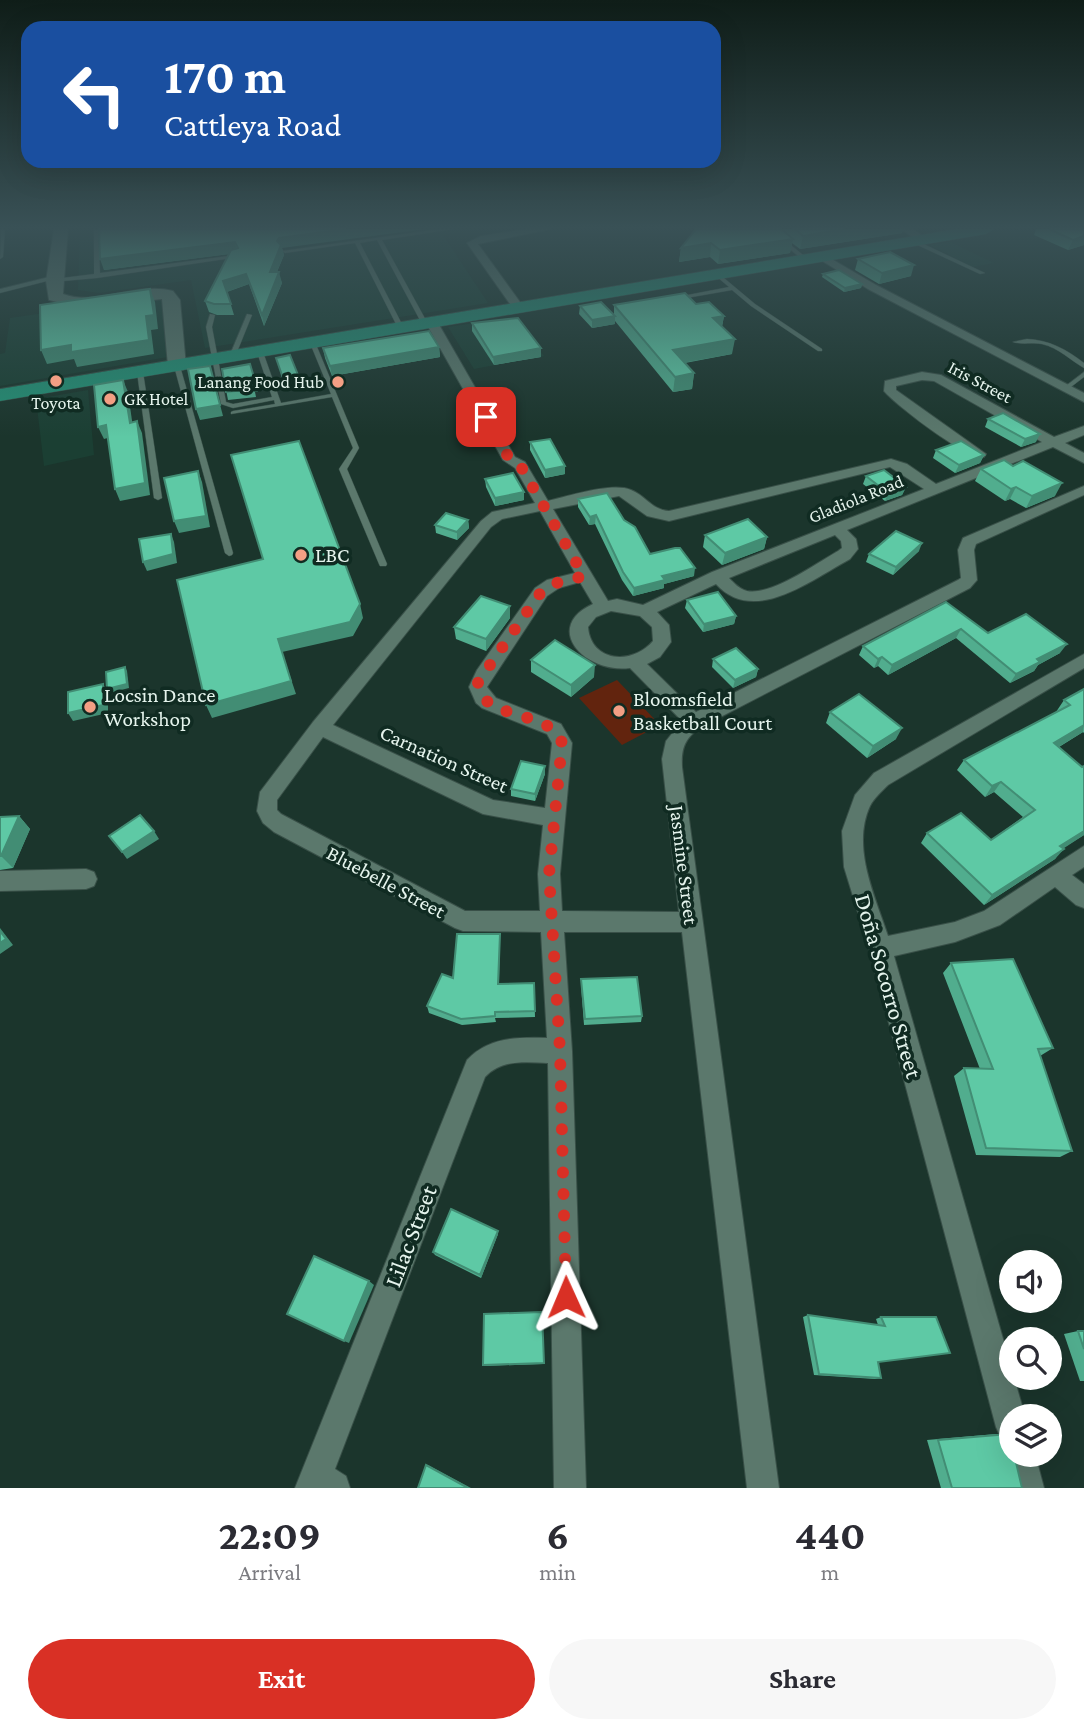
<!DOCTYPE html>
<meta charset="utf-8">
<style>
:root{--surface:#fff;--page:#f7f7f7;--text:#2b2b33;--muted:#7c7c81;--accent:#d93025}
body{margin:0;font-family:"Crimson Pro",serif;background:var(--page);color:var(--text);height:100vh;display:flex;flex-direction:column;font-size:26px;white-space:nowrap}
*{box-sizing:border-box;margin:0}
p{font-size:23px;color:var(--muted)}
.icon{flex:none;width:38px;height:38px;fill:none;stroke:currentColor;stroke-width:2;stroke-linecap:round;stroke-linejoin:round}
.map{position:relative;height:1488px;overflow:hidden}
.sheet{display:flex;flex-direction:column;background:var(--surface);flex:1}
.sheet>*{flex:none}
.hud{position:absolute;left:21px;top:21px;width:700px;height:147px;border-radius:21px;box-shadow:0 7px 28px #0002;background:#1a4fa0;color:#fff;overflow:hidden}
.controls{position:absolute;left:999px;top:1250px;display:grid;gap:14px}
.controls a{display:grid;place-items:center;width:63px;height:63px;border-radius:50%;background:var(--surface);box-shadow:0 7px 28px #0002;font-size:35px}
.pin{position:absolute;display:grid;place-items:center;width:60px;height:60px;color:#fff;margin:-30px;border-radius:14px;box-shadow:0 4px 10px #0006}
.me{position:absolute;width:77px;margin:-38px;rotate:359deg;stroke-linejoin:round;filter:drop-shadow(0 0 5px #0008)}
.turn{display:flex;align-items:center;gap:24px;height:147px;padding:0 28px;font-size:32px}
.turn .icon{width:91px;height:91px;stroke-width:2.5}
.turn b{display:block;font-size:49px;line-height:60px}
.eta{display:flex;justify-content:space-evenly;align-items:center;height:119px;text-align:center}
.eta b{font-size:42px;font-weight:700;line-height:49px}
.primary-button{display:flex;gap:14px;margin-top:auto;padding:14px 28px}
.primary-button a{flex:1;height:80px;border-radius:42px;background:var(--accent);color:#fff;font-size:28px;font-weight:700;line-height:80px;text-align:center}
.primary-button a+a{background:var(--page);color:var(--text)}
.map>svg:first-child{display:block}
.built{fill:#1b3f33}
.green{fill:#62240e}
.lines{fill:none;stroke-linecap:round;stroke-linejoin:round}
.lane-casing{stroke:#395048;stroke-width:1}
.street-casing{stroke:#395048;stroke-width:2}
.secondary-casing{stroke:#395048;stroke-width:2}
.primary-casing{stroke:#395048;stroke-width:1}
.lane{fill:#5b786c;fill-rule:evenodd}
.street{fill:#5b786c;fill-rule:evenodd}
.secondary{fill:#5b786c;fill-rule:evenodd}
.primary{fill:#248f74;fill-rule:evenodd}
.wall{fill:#51ad8e}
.shaded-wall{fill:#428d74}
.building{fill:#5ec9a5;stroke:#428d74;stroke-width:2}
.route{stroke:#d93025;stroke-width:12;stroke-dasharray:0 21.6}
.poi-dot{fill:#f39f84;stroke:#102b22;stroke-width:2.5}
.labels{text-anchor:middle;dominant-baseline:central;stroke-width:7;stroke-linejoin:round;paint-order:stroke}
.far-poi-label{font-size:18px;fill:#e5f4ed;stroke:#102b22;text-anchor:end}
.far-street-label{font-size:18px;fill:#e5f4ed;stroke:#102b22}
.poi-label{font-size:21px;fill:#e5f4ed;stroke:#102b22;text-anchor:start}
.street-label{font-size:21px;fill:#e5f4ed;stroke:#102b22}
.near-street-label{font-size:24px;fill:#e5f4ed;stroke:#102b22}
</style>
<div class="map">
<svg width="1084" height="1488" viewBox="0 0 1084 1488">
<rect width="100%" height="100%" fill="#1b352c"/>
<g class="built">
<path d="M80 229H480L443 235 488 303 205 348 191 280 99 293 78 290Z"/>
<path d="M950 242 994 263 972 267 930 245Z"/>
<path d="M162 296 168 357 0 386V354L5 353 10 318Z"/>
<path d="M515 317 544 356 474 369 448 327Z"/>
<path d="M88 390 94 455 44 466 36 399Z"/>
</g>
<path class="green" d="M617 680 660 725 622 745 579 698Z"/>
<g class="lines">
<defs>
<g id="lane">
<path d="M1 229H5L3 257 0 259Z"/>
<path d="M94 229H98L100 273 236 255 239 257 97 278 52 282 51 281 54 279 94 274Z"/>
<path d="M440 229H454L382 240 428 324 425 326 422 324 377 240 360 243 404 328 401 330 398 328 355 243 285 253 282 251Z"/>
<path d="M766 229H771L808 259V261H804Z"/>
<path d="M911 240H915L985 273 980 274 911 242Z"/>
<path d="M718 273 755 304 822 349V351H818L751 306 732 290 675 300 672 298 729 287 716 276 715 275Z"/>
<path d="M57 275 59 276V278L0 293V289Z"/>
<path d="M210 314 215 315 212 327 226 402 233 404 272 397 257 352 260 350 263 352 281 403 331 394 310 343 315 342 359 448 347 469 387 564 386 566H380L379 564 339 469 353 448 332 397 231 414V412L233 411 275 404 274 400 233 408 221 404 206 327Z"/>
<path d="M247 314 252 315 235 357 230 358 229 357Z"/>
<path d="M1027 339C1049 340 1066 349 1084 363V368C1070 360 1059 348 1042 344 1033 342 1022 345 1013 342Z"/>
<path d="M177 364 180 366 233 553 232 555 229 556 225 553 174 366Z"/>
<path d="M140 370 143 372 162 498 158 500 154 498 137 372Z"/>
<path d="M1084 372V377L1067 390H1063V388Z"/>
</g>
<g id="street">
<path d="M526 229H551L478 244 525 309 519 312 515 311 467 243 481 236Z"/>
<path d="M901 229H913L928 240 919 242Z"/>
<path d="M823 254 876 285 1084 393V402L868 289 819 259 818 257Z"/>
<path d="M428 321 438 323 515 457 525 462 548 501C569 496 612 482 631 490 646 496 652 510 669 511L891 459 907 464 936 484 1042 442 934 381 922 380 896 386V390L986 454 984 457C967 460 897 406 884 391L885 381 922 372 941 375 1054 437 1084 426V435L1065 443 1084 453V463L1053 447 847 530 856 539 858 549 850 559C811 580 754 626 716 584L657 612 669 625 671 642 660 657 647 664 696 712 958 580 961 578 958 550 963 538 1084 486V495L976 544 974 550 977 580 970 588 701 727C685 738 681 748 682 767L779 1488H747L682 932H564L572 1051 586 1488H554L548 1063C525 1062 502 1059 485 1077L335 1469 346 1476 350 1488H295L467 1060C488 1037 518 1037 547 1038L541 932 463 931 455 928 274 832 263 823 257 811 260 792 313 722 481 521 492 512 535 503 515 468 503 460 426 323ZM890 467 924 489 712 572 643 605 617 599 608 601 553 509 619 496 647 516 669 521ZM540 511 575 573 547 580 535 588 477 670 469 687 476 703 482 708 547 734 552 743 545 808 493 800 333 725 491 527 502 519ZM835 535 841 541 842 548 838 551C817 563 771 596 747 591 739 589 734 583 729 578ZM580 582 593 604C542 627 584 674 630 668L682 721 666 741 662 759 679 912 562 911 560 874 572 743 561 724 496 698 487 687 547 596 559 588ZM611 611 640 616 652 627 653 641C633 665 591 663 588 627L596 617ZM323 737 483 814 543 825 538 874 540 911H465L281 814 277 810V800Z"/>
<path d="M1084 654V668L888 785C882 791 874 798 870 806 851 847 875 896 888 936L955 922 984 911 1084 846V867L1072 875 1084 884V908L1076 905 1055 887 1000 925 955 942 894 956 1025 1416H1012V1454H1035L1044 1488H1012L1003 1454 1010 1442 1001 1438 996 1427 869 948 844 867 842 831 855 795 874 773Z"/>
<path d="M86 869 94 872 97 879 94 886 86 889 0 891V871Z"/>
</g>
<path id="secondary" d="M54 229H68L63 294C99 307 136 281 173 291L180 300 186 366 183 370H171L168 366 162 299 82 308 49 300 46 281Z"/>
<path id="primary" d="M956 229H994L986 234 0 401V389Z"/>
</defs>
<use href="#lane" class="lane-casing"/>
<use href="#street" class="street-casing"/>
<use href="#secondary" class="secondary-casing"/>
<use href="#primary" class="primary-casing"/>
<use href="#lane" class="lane"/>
<use href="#street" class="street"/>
<use href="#secondary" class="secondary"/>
<use href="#primary" class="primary"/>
</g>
<g class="wall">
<path d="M99 229 282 248 284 255 277 272 282 283 264 326 249 284 227 292 234 315H217L209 312 205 301 229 254 104 270Z"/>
<path d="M696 229H903L902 233 800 249 792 243 790 253 718 264 710 257 679 262 681 248Z"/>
<path d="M1036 229H1084V245L1068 250 1034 235Z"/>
<path d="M858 259 911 276 879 284 855 270Z"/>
<path d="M823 274 862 284 861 288 844 292 822 277Z"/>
<path d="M696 304 724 316 722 327 732 354 685 363 694 373 692 389 673 392 615 321V324L592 328 579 314 580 306 614 315V305Z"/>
<path d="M472 323 541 357 494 365 472 331Z"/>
<path d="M439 347 440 357 332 376 325 358 323 348Z"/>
<path d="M222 369 258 392H255L256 397 228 400Z"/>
<path d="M988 419 1036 442 1021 447 985 427Z"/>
<path d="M530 442 565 466V474L545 478 530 450Z"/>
<path d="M936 450 984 455 980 463 955 473 933 458Z"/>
<path d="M981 469 1055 496 1026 508 1010 499 1005 501 975 481Z"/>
<path d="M866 476 906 487 902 495 885 501 863 484Z"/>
<path d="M485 479 524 500 495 506 486 487Z"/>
<path d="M578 499 624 520 650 554 694 576 664 584V588L633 596 622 580 595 524 589 525 578 507Z"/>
<path d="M468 520 469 528 457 540 436 533 435 525Z"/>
<path d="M705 535 767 537 764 549 722 565 703 547Z"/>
<path d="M919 551 893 575 866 562 869 554Z"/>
<path d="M687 600 736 616 734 624 703 632 685 608Z"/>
<path d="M946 602 988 633 1060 653 1038 665 1034 671 1010 683 956 638 888 675 878 666 874 668 859 655 863 646Z"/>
<path d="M510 618 486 651 456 639 454 627Z"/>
<path d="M713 659 758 669 756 677 733 688 712 667Z"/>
<path d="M531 660 594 677 571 697 531 672Z"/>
<path d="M1084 689V733L1083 732 1059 747 1082 767 1084 766V835L1063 848 1055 859 984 905 921 843 927 833 991 840 1023 817 994 792 985 797 957 770 964 760 1056 712 1064 700Z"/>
<path d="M830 712 896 739 867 758 826 723Z"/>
<path d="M545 766V774L535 801 511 796V789Z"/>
<path d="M19 816 30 829 13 868 0 870V817Z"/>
<path d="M500 934 499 984 534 983 535 1017 495 1018 496 1022 462 1025 429 1013 427 1006 453 978Z"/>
<path d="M951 963 1053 1048 1040 1056 1072 1151 1060 1157 976 1155 954 1076 964 1068 980 1069 943 973Z"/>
<path d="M581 979 642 1016 641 1022 584 1025 581 985Z"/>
<path d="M498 1234 481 1278 435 1255 433 1252Z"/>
<path d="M542 1312 543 1364 484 1366 483 1365Z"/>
<path d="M808 1315 878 1325 876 1319 881 1317 950 1353 878 1362 881 1378 875 1379 814 1375 803 1317Z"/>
<path d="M1078 1331H1084V1381H1080L1064 1334Z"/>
<path d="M996 1434H1009L1022 1488H941L927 1440Z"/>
</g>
<g class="shaded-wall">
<path d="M346 229H425L282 248 284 255 272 283 270 272 277 241 279 238Z"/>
<path d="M844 229H903L902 233 800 249 803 236Z"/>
<path d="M1084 236V245L1068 250 1073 240Z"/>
<path d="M793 239 790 253 718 264 720 250Z"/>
<path d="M235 242 237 253 104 270 100 259Z"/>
<path d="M711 243 710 257 679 262 681 248Z"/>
<path d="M914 265 911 276 879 284 882 273Z"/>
<path d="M279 272 282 283 264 326 262 315Z"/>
<path d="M246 274 249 284 226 292 223 281Z"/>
<path d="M862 284 861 288 844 292 845 288Z"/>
<path d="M150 289 155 302 158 329 151 330 154 354 77 367 74 359 47 364 41 350 146 316Z"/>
<path d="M615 316V324L592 328V320Z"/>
<path d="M724 316 721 331 713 318Z"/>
<path d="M735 339 732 354 671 365 673 350Z"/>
<path d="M439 347 440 357 332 376 330 366Z"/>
<path d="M541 348V357L494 365 493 357Z"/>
<path d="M210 366 223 416 200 420 196 409Z"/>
<path d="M694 373 692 389 673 392 675 377Z"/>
<path d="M298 375 299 379 284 381 283 378Z"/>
<path d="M123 380 128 392 134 435 130 423Z"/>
<path d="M253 384H256L258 392H255Z"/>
<path d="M137 421 142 433 150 495 120 501 115 489Z"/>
<path d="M106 425 111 437 104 439 98 427Z"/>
<path d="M1040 434 1036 442 1021 447 1025 439Z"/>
<path d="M984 455 980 463 955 473 959 465Z"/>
<path d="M565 466V474L545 478V470Z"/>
<path d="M198 471 202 482 210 527 179 533 174 521Z"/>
<path d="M1062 483 1055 496 1026 508 1032 496Z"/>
<path d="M906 487 902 495 885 501 888 493Z"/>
<path d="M1016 487 1010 499 1005 501 1011 489Z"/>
<path d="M524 492V500L495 506V498Z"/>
<path d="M596 515 595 524 589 525 590 517Z"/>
<path d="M468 520 469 528 457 540V532Z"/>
<path d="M171 534 174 542 177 563 147 571 143 562Z"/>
<path d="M767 537 764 549 722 565 725 553Z"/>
<path d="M922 543 919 551 893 575 896 567Z"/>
<path d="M695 568 694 576 664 584V588L633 596 634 588 662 576Z"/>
<path d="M360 604 363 618 353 636 282 652 296 694 212 718 206 705 278 639Z"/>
<path d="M510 606V618L486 651V639Z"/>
<path d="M736 616 734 624 703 632 704 624Z"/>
<path d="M961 629 956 638 888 675 892 665Z"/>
<path d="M1067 644 1060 653 1038 665 1034 671 1010 683 1016 674 1037 659Z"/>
<path d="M882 657 878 666 874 668 878 659Z"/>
<path d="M595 665 594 677 571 697V685Z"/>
<path d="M125 667 127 671 129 688 109 693 107 689Z"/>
<path d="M758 669 756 677 733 688 735 680Z"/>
<path d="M103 684 108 692V713L73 721 68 713Z"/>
<path d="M1084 725 1083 732 1047 754 1054 743Z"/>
<path d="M902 728 896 739 867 758 873 746Z"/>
<path d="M545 766V774L535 801V794Z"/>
<path d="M1001 782 994 792 985 797 992 786Z"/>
<path d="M19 816 30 829 13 868 1 856Z"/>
<path d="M154 831 159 839 127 859 122 852Z"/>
<path d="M1084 831V835L1052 856 1060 846Z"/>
<path d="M1064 849 1055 859 984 905 992 895Z"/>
<path d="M0 928 13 945 0 954Z"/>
<path d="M498 1231V1234L481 1278 480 1275Z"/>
<path d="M369 1281 374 1285 349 1343 344 1341Z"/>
<path d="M426 1465H428L471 1488H468Z"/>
</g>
<g class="building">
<path d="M99 229H346L279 238 277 241 281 245 270 272H279L262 315 246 274 223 281 231 304H214L205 301 231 250 238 248 235 242 100 259Z"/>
<path d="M696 229H781L793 239 720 250 711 243 681 248Z"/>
<path d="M795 229H844L803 236Z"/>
<path d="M1049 229H1082L1084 230V236L1073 240Z"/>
<path d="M890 252 914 265 882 273 858 259Z"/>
<path d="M839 270 862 284 845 288 823 274Z"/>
<path d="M150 289 154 315 146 316 149 340 71 352V345L41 350 40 305Z"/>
<path d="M685 293 696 304 709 302 724 316 713 318 735 339 673 350 694 373 675 377 614 305Z"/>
<path d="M601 302 615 316 592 320 580 306Z"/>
<path d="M518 318 541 348 493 357 472 323Z"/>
<path d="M429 331 439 347 330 366 323 348Z"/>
<path d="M290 355 298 375 283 378 276 358Z"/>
<path d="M250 364 256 384H253L254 389 226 392 222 369Z"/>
<path d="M210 366 220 405 196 409 188 369Z"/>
<path d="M123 380 130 423 137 421 145 483 115 489 106 425 98 427 94 385Z"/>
<path d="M1003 413 1040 434 1025 439 988 419Z"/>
<path d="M550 439 565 466 545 470 530 442Z"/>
<path d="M299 441 360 604 350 622 278 639 291 681 206 705 177 580 263 559 231 455Z"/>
<path d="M961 441 984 455 959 465 936 450Z"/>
<path d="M1004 460 1013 466 1023 461 1062 483 1032 496 1016 487 1011 489 981 469Z"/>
<path d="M884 470 906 487 888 493 866 476Z"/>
<path d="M198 471 206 516 174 521 164 478Z"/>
<path d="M513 473 524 492 495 498 485 479Z"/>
<path d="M607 493 624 520 635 527 650 554 675 548H680L695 568 662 576 665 580 634 588 623 572 596 515 590 517 578 499Z"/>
<path d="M446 513 468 520 457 532 435 525Z"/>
<path d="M748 519 767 537 725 553 705 535Z"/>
<path d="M896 531 922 543 896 567 869 554Z"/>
<path d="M171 534 173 554 143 562 139 539Z"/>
<path d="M718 592 736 616 704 624 687 600Z"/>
<path d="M481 596 510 606 486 639 454 627Z"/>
<path d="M946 602 988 633 1026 614 1067 644 1037 659 1040 662 1016 674 961 629 892 665 882 657 878 659 863 646Z"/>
<path d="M555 640 595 665 571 685 531 660Z"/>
<path d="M736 648 758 669 735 680 713 659Z"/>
<path d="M125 667 127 684 107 689 106 672Z"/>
<path d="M103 684V705L68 713V692Z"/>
<path d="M1084 689V725L1054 743 1082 767 1084 766V831L1060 846 1064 849 992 895 927 833 961 813 991 840 1035 810 1001 782 992 786 964 760 1070 705 1064 700Z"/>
<path d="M859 694 902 728 873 746 830 712Z"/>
<path d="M521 761 545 766 535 794 511 789Z"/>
<path d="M140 815 154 831 122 852 109 836Z"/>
<path d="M19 816 1 856H0V817Z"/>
<path d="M0 931 6 939 0 943Z"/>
<path d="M457 934H500L498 984 534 983 535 1011 495 1012V1016L461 1019 427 1006 442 974 453 978Z"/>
<path d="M1013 959 1053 1048 1038 1049 1072 1151 986 1148 964 1068 993 1069 951 963Z"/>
<path d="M637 977 642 1016 585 1019 581 979Z"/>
<path d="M451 1209 498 1231 480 1275 433 1252Z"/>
<path d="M314 1256 369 1281 344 1341 287 1314Z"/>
<path d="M542 1312 544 1363 483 1365 484 1314Z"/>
<path d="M808 1315 885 1326 881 1317H936L950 1353 878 1362 881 1378 819 1374Z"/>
<path d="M1078 1331H1084V1349Z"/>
<path d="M1009 1434 1012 1438V1454H1014L1022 1488H952L938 1440Z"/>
<path d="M426 1465 468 1488H418Z"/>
</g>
<linearGradient id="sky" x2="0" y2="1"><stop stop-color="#0f1d18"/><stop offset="0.52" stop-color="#395156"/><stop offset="1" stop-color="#395156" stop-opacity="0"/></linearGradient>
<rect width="1084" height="437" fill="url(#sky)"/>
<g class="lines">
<path class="route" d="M486 417 510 460 520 465 584 576 553 584 541 592 478 682C479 722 551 708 562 743L549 874 560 1051 566 1297"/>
</g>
<g class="poi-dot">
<circle cx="56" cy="381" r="7"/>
<circle cx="338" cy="382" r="7"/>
<circle cx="110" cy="399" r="7"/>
<circle cx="301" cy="555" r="7"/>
<circle cx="90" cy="707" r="7"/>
<circle cx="619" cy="711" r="7"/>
</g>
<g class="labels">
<g class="far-poi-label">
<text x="324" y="382">Lanang Food Hub</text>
<text x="124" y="399" text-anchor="start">GK Hotel</text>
<text x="56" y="403" text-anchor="middle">Toyota</text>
</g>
<g class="far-street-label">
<text transform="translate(980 382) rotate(28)">Iris Street</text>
<text transform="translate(856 499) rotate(-22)">Gladiola Road</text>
</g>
<g class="poi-label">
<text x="315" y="555">LBC</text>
<text x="104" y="695">Locsin Dance<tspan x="104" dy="24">Workshop</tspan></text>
<text x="633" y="699">Bloomsfield<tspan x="633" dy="24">Basketball Court</tspan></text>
</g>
<g class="street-label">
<text transform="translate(444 759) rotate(24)">Carnation Street</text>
<text transform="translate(684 865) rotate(83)">Jasmine Street</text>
<text transform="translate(386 882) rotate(28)">Bluebelle Street</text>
</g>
<g class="near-street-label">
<text transform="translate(889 986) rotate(74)">Doña Socorro Street</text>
<text transform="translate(410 1236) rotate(-69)">Lilac Street</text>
</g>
</g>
</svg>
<div class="controls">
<a><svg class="icon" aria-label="sound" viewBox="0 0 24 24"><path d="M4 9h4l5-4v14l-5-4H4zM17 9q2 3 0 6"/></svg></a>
<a><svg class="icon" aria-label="search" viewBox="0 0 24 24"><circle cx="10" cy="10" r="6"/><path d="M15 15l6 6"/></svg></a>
<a><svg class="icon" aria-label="layers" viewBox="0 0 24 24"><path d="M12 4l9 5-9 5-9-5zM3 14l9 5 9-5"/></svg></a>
</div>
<div class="pin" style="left:486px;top:417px;background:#d93025"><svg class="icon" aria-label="arrive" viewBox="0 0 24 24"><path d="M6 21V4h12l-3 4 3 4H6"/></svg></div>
<svg class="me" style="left:566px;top:1297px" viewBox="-20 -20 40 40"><path d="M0-17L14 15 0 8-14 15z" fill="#d93025" stroke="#fff" stroke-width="4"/></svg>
<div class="hud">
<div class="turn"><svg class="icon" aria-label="left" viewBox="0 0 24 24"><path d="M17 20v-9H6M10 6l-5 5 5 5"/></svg><div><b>170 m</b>Cattleya Road</div></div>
</div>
</div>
<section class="sheet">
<div class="eta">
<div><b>22:09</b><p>Arrival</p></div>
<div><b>6</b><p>min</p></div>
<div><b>440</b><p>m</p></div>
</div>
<div class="primary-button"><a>Exit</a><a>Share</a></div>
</section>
